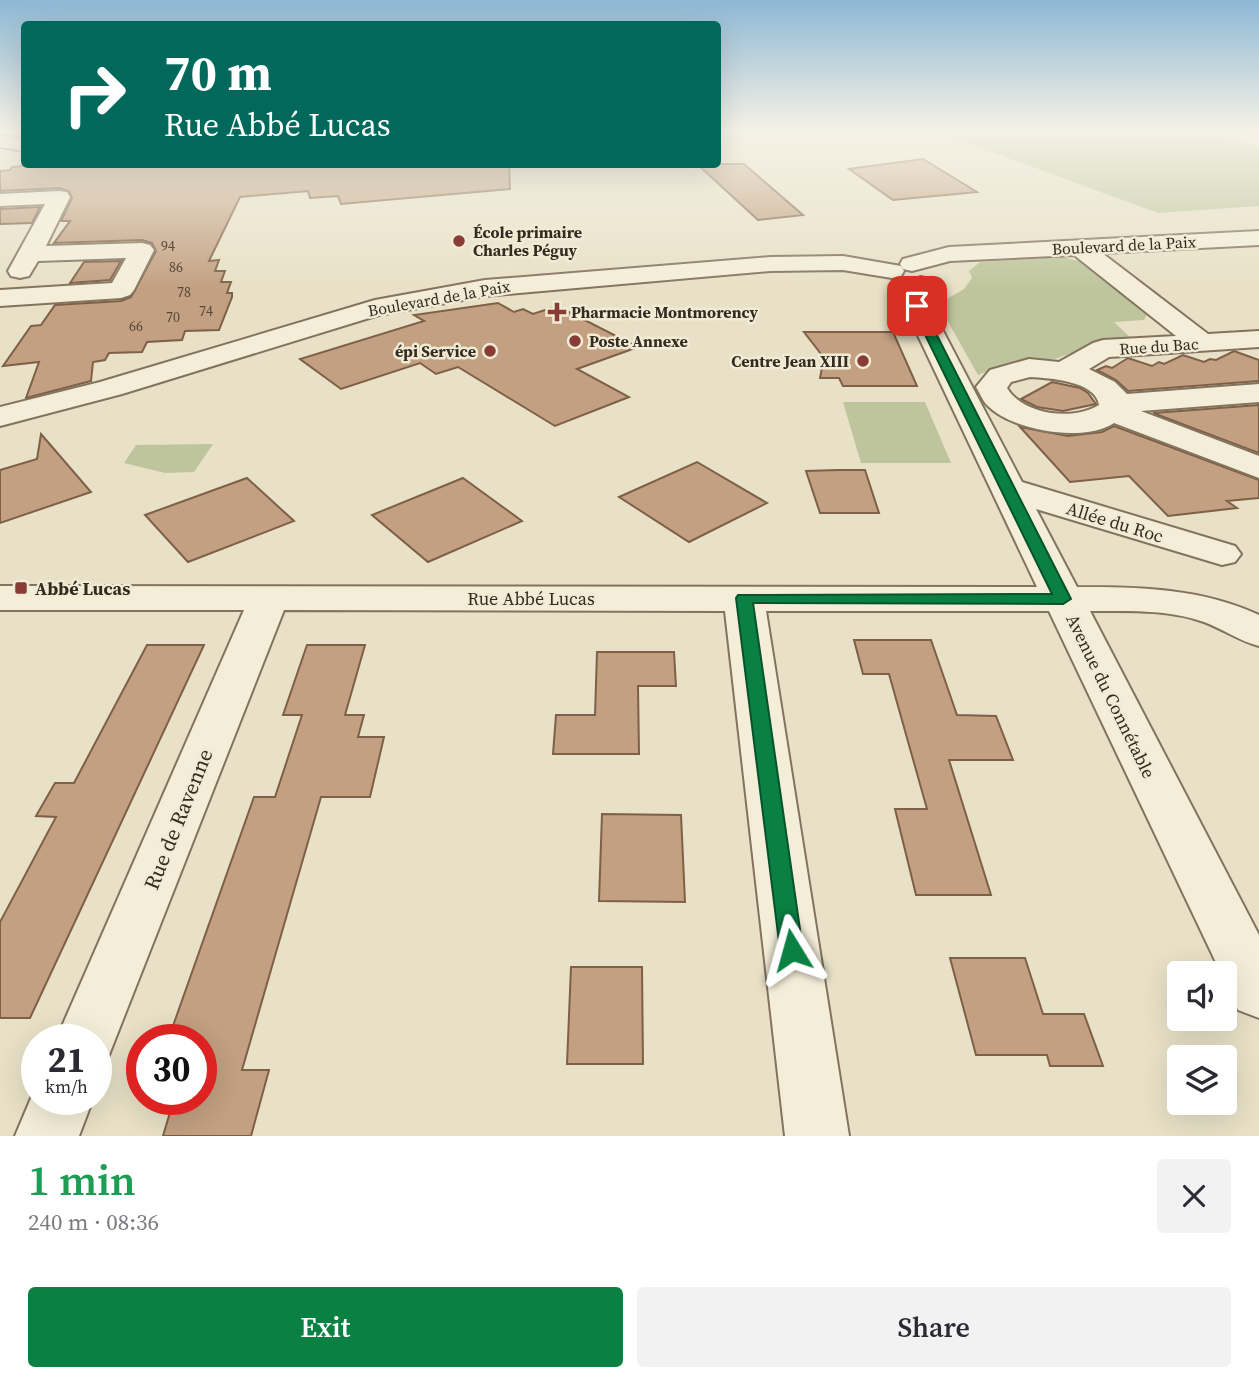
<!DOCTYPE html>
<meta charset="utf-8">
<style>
:root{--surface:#fff;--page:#f2f2f3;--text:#2b2b33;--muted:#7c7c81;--accent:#0b8043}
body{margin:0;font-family:"Source Serif 4",serif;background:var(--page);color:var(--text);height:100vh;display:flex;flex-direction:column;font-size:26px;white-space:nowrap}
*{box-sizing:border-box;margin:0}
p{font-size:23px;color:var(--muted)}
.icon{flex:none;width:38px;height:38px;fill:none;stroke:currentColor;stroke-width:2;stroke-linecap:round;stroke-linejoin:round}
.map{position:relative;height:1136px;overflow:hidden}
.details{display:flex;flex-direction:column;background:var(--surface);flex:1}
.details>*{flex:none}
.guide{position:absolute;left:21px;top:21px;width:700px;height:147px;border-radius:7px;box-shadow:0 7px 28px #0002;background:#00695c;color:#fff;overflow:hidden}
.tools{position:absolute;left:1167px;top:961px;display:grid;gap:14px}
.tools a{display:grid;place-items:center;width:70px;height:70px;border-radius:7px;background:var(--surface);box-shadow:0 7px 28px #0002;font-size:35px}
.speed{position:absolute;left:21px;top:1024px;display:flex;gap:14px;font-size:35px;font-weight:700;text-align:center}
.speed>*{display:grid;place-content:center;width:91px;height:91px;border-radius:50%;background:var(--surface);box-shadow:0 7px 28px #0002;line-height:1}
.speed small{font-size:18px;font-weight:400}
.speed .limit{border:10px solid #d22;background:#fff;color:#111}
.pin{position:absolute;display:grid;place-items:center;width:60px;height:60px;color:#fff;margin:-30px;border-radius:14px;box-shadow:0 4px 10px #0006}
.me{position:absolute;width:77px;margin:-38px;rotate:352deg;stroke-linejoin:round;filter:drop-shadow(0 0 5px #0008)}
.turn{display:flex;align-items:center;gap:24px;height:147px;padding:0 28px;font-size:32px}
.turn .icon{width:91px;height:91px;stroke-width:2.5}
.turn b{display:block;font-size:49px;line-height:60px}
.round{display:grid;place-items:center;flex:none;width:74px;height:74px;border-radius:7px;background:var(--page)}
.headline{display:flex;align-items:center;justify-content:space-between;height:119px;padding:0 28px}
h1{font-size:42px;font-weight:600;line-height:52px;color:#1e9e55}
.action{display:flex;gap:14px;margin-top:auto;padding:14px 28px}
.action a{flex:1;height:80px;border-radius:7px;background:var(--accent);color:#fff;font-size:28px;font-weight:600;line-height:80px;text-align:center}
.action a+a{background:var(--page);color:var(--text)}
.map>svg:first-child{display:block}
.green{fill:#bec59c}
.building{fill:#c2a081;stroke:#7e6047;stroke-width:2}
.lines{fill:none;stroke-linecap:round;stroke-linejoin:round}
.minor-casing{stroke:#82735e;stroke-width:4}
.minor{fill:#f4eed9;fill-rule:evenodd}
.route{fill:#0b8043;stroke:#07532c;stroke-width:2}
.poi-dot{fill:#893b36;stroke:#f1ebd5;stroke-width:2.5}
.labels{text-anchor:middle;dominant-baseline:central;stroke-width:5;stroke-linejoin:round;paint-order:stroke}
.number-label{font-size:14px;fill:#584838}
.far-poi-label{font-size:16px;font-weight:bold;fill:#342b20;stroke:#f1ebd5;text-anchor:start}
.far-street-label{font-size:16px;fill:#342b20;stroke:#f1ebd5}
.street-label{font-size:18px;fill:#342b20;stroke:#f1ebd5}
.poi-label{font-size:18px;font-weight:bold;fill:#342b20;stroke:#f1ebd5;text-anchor:start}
.near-street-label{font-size:21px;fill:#342b20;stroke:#f1ebd5}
</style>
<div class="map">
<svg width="1259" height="1136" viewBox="0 0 1259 1136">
<rect width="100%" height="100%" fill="#e8e1c7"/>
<g class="green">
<path d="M934 131H1174L1212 134 1259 147V206L1158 213Z"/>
<path d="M1062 257 1082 262 1147 314 1144 320 1114 322 1134 341 1094 345 1055 359 1002 365 978 375 938 304 964 289 972 278 969 271 980 262Z"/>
<path d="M843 402H925L951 463H861Z"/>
<path d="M213 444 194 472 165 473 124 463 136 445Z"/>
</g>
<g class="building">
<path d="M923 159 977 192 893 200 849 169Z"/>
<path d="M46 164 509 165 510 189 341 204 338 196 310 198 308 191 240 197 209 261 219 260 215 271H225L221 282H231L227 293H232V297L219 330 185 331 182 340 147 342 142 352 109 353 105 360 93 362 91 381 26 398 39 362 3 366 31 326 41 325 55 305 121 301 131 297 156 251 152 243 142 240 54 243 70 221H61L72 198 69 191 59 188 0 191V171L10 170 12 167Z"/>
<path d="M697 164H744L803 215 758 220Z"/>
<path d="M40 207 32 223 0 224V209Z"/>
<path d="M121 261 110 280 70 283 84 262Z"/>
<path d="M498 303 514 312 523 309 533 314 551 308 563 309 638 347 577 369 629 397 555 426 458 367 436 374 420 363 341 389 300 359 424 321 414 315Z"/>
<path d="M804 332H893L917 386H843L839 378H820L824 358Z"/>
<path d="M1234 351 1259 360V381L1128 391 1116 380 1097 370 1106 366 1112 368 1128 358 1152 366 1159 362 1164 364 1183 355 1204 362 1210 359 1216 360Z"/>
<path d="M1052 382 1080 388 1088 393 1096 404 1063 411 1037 407 1021 399Z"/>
<path d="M1259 405V453L1153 413Z"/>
<path d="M1114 426 1259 480V498L1227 501 1237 508 1168 516 1129 476 1070 482 1020 427 1068 436 1102 432Z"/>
<path d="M41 434 91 492 0 523V470L37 459Z"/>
<path d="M697 462 767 503 689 542 619 497Z"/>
<path d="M838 470H865L879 513H820L806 471Z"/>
<path d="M247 478 294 521 188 562 145 515Z"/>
<path d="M463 478 522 521 428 562 372 515Z"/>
<path d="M854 640H931L957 715 996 716 1013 760H949L991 895H916L895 809H927L889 674H863Z"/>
<path d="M147 645H204L30 1018H0V922L56 817 36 816 55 783H74Z"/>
<path d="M307 645H365L345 715H364L358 737H384L370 797H321L242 1070H269L251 1136H163L174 1099H201V1040H168L254 797H275L302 715H283Z"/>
<path d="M597 652H674L676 686H638L639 754H553L556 715H595Z"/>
<path d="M602 814 681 815 685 902 599 901Z"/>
<path d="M950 958H1025L1043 1014H1084L1103 1066H1050L1047 1055H976Z"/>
<path d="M571 967H642L643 1064H567Z"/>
</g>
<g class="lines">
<defs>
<g id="minor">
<path d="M0 135 24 139V151L0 147Z"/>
<path d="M59 191 67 192 70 197 46 246 142 243 150 245 154 250 134 290 130 295 121 298 0 306V290L112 283 126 258 38 261 29 276 20 278 11 276 8 271 45 204 0 206V194Z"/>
<path d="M1259 231V245L1102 253 1208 334 1259 331V347L1109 357 1089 369 1115 382 1127 394 1259 384V402L1141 411 1259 456V478L1114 423C1084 443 1013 431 988 406 983 402 980 393 976 387L990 370 1029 359 1059 362 1093 343 1103 340 1176 336 1074 255 950 261 912 271 903 269 900 264 903 259 949 247ZM1030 377C1049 378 1096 381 1099 405 1074 421 1023 415 1007 388L1011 382Z"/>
<path d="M843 256 901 266 904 271 901 276 892 278 843 270 770 271 485 296 379 315 122 394 0 426V407L100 382 375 300 485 280 770 257Z"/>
<path d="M921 277 930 280 934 285 930 306 1022 482 1235 546 1241 554 1235 562 1222 565 1036 509 1077 587C1140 587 1201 588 1259 615V646C1239 641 1223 629 1204 622 1168 609 1127 611 1090 611L1259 935V1018L1238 1010 1225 982V973H1221L1049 611H766L849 1136H785L725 611 284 610 107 1060 96 1064V1040H56L244 610H0V586L1037 587 904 306 912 280Z"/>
<path d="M37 1084V1099H93L79 1136H15Z"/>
</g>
</defs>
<use href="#minor" class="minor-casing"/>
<use href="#minor" class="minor"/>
</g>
<linearGradient id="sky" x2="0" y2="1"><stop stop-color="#8eb8d5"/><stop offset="0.45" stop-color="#f5f2e6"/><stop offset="1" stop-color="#f5f2e6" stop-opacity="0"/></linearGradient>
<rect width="1259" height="290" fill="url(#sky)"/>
<path class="route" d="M917 302 922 306 1071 599 1063 604 753 603 803 950 800 957 792 960 783 957 780 950 736 598 738 595 1052 594 911 306Z"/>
<g class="poi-dot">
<circle cx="459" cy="241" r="7"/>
<path d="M553.5 301.5h7v7h7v7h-7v7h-7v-7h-7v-7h7z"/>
<circle cx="575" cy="341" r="7"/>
<circle cx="490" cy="351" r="7"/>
<circle cx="863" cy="361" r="7"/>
<rect x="14" y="581" width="14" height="14" rx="3.5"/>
</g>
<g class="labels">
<g class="number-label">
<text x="168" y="246">94</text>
<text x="176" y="267">86</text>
<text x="184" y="292">78</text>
<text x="206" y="311">74</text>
<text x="173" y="317">70</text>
<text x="136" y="326">66</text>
</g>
<g class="far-poi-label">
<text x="473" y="232">École primaire<tspan x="473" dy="18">Charles Péguy</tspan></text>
<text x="571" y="312">Pharmacie Montmorency</text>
<text x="589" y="341">Poste Annexe</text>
<text x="476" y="351" text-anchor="end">épi Service</text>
<text x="849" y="361" text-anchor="end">Centre Jean XIII</text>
</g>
<g class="far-street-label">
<text transform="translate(1124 245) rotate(-3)">Boulevard de la Paix</text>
<text transform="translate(439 298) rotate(-10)">Boulevard de la Paix</text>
<text transform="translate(1159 346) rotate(-4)">Rue du Bac</text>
</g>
<g class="street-label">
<text transform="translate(1115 522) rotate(17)">Allée du Roc</text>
<text x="531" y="598">Rue Abbé Lucas</text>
<text transform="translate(1111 696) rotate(64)">Avenue du Connétable</text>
</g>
<g class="poi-label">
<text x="35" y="588">Abbé Lucas</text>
</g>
<g class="near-street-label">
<text transform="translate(178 819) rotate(-68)">Rue de Ravenne</text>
</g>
</g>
</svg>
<div class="tools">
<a><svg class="icon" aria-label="sound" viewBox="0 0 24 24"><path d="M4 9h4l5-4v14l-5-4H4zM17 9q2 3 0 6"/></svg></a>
<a><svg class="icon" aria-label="layers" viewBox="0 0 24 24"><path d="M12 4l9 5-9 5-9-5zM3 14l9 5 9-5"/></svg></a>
</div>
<div class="speed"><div>21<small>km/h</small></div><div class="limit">30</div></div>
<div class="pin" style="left:917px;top:306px;background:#d93025"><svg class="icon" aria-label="arrive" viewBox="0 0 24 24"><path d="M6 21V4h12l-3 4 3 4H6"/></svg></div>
<svg class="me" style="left:792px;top:950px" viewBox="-20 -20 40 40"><path d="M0-17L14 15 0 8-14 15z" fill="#0b8043" stroke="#fff" stroke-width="4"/></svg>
<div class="guide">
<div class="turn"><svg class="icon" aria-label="right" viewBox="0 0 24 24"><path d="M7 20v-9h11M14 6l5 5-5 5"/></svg><div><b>70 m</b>Rue Abbé Lucas</div></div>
</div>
</div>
<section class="details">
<div class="headline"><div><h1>1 min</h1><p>240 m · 08:36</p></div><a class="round"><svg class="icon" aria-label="close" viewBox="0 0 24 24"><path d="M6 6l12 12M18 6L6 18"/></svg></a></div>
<div class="action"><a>Exit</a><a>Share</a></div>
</section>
